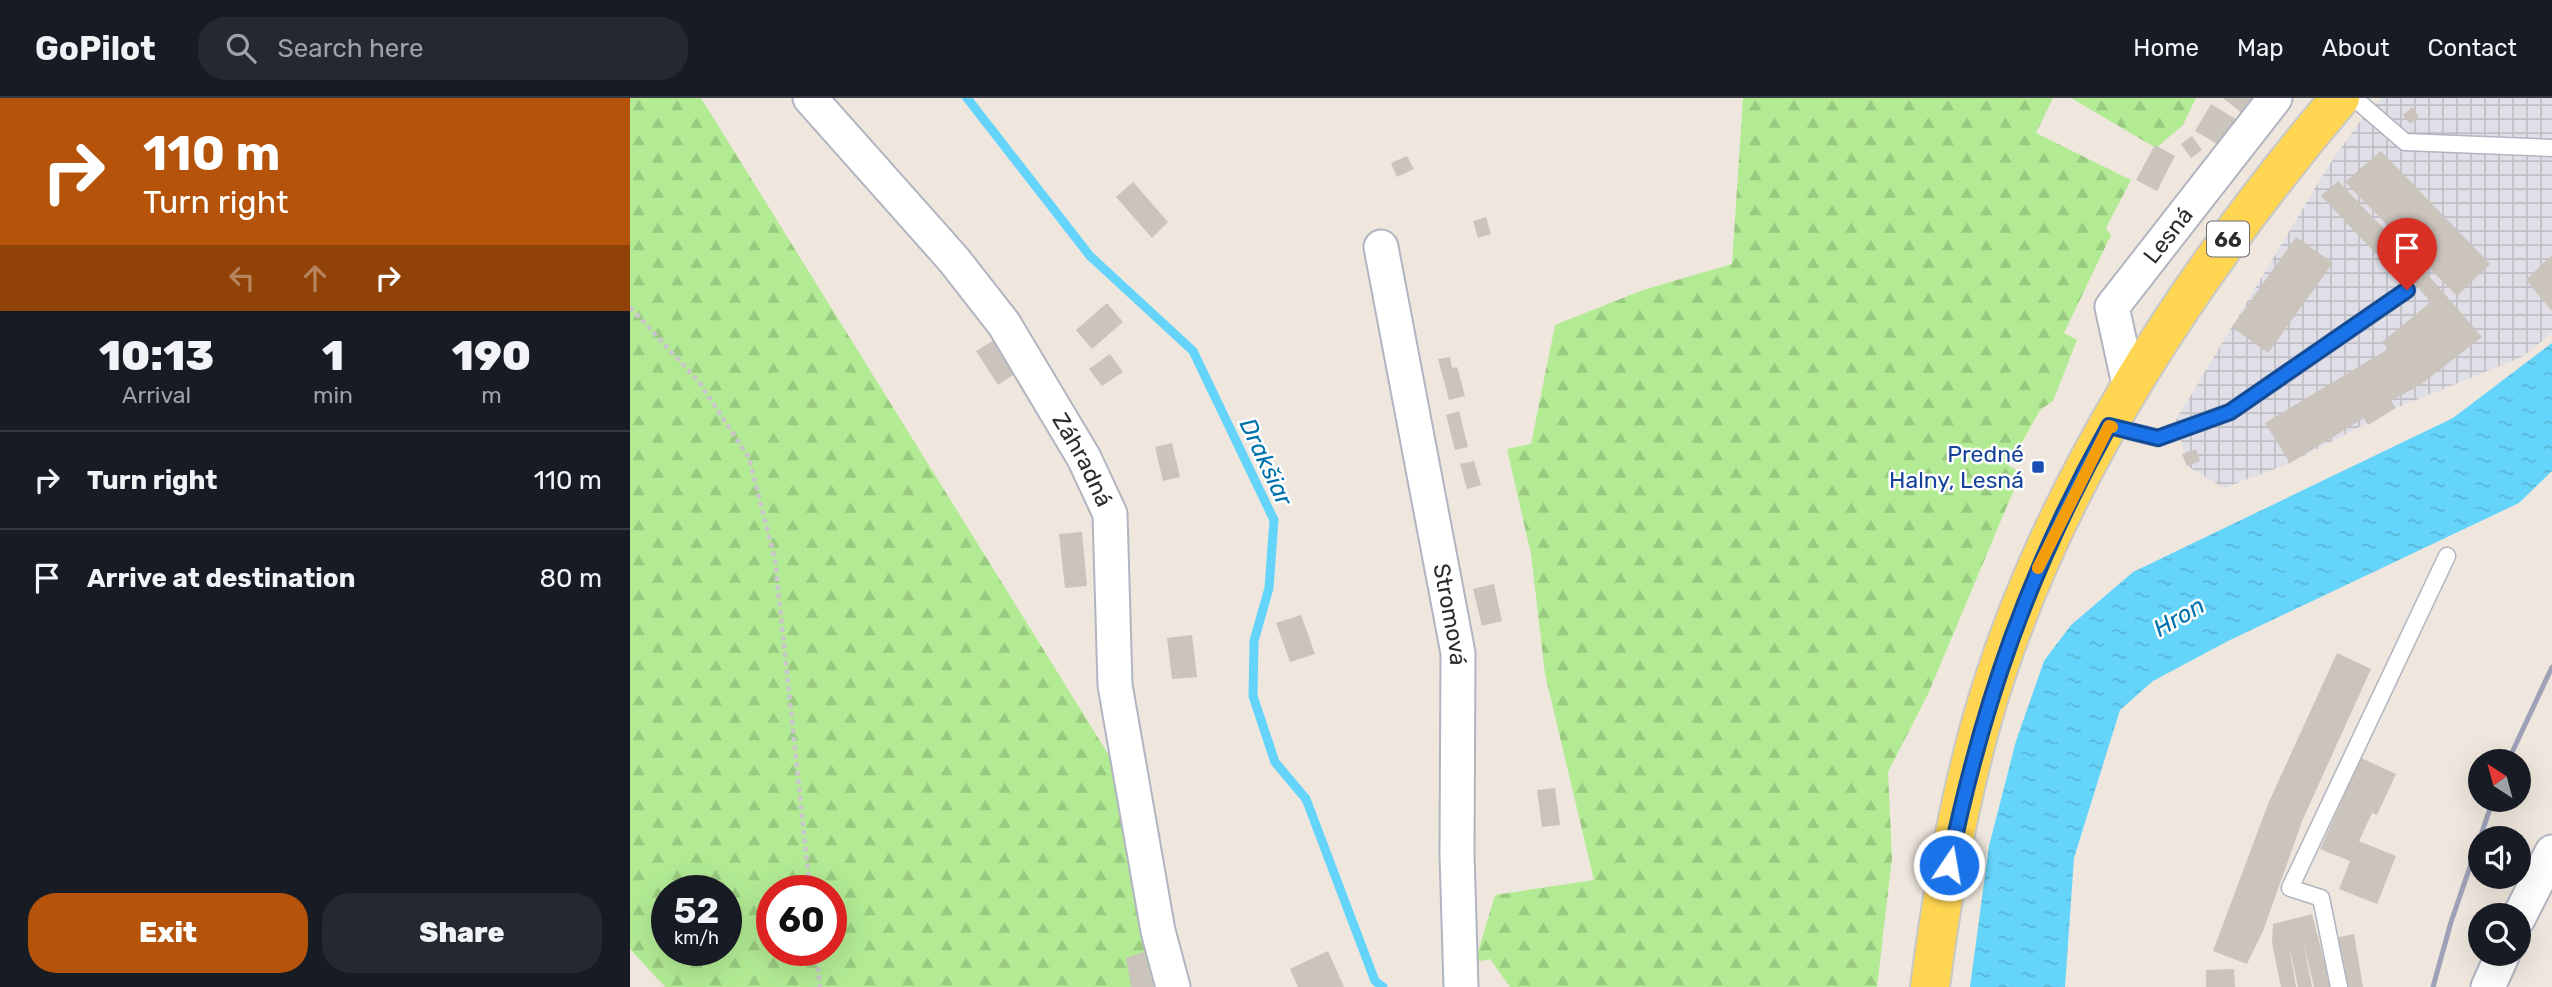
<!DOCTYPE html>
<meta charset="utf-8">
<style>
:root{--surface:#171b24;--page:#242831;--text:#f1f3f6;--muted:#9ea1a6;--line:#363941;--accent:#b45309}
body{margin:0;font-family:Rubik,sans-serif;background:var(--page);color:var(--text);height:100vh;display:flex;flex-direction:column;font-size:26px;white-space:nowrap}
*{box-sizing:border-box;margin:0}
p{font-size:23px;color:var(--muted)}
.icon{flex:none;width:38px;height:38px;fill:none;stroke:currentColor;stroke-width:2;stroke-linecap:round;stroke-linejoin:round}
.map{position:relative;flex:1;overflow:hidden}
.sheet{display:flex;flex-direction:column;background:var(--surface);width:630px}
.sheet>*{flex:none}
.banner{background:#b45309;color:#fff;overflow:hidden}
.needle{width:46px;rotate:324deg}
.tools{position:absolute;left:1838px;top:651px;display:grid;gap:14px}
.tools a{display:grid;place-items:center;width:63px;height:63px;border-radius:50%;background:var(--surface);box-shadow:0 7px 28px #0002;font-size:35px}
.speed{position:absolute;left:21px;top:777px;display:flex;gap:14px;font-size:35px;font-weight:700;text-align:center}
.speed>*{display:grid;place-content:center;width:91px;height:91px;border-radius:50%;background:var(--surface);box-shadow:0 7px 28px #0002;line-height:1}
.speed small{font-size:18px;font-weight:400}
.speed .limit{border:10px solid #d22;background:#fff;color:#111}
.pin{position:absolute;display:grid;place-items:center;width:60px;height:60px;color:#fff;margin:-72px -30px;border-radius:50% 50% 50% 0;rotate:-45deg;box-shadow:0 0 7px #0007}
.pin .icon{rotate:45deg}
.me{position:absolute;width:77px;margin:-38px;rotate:12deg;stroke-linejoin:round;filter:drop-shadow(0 0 5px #0008)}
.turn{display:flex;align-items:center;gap:24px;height:147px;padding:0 28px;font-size:32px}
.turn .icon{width:91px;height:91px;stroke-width:2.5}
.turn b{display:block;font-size:49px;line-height:60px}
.lanes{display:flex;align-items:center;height:66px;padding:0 28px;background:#0003;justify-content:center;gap:35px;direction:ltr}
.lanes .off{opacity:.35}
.eta{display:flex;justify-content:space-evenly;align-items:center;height:119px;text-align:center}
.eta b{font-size:42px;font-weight:800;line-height:49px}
.cta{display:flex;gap:14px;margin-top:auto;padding:14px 28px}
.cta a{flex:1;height:80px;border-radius:28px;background:var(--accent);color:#fff;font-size:28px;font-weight:800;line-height:80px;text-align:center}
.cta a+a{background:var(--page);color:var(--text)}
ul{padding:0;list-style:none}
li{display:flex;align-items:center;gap:21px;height:98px;padding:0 28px;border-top:2px solid var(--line)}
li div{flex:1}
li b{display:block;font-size:26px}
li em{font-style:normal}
header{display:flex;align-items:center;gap:42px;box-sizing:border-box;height:98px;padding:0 35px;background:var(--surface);border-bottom:2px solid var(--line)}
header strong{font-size:33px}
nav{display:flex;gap:38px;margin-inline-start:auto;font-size:24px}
.search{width:490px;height:63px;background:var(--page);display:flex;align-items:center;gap:18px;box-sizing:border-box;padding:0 24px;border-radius:28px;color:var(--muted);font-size:26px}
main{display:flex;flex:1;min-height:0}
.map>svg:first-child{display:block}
.industrial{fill:url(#industrial-grid)}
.forest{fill:url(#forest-firs);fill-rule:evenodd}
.water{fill:url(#water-ripples)}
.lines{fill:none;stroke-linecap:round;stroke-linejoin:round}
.stream{stroke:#65d4fb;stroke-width:9}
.building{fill:#cac4bc}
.service-casing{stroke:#b1b4c1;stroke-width:19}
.minor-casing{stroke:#b1b4c1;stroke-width:37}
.primary-casing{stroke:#c8c8c8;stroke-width:42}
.path{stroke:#c8c8c8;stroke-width:4.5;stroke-dasharray:5 3.5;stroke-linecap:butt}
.service{stroke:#fff;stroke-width:16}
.minor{stroke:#fff;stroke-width:33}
.primary{stroke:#ffd551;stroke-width:38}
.rail{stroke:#9ea2b8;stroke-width:5}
.route-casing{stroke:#114b97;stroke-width:18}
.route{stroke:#1a73e8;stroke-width:12}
.slow{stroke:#f59e0b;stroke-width:12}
.transit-dot{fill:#1a4fb4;stroke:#fff;stroke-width:2.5}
.labels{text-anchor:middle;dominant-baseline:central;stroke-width:5;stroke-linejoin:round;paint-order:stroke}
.shield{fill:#fff;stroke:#6b6b6b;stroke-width:2}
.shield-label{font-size:21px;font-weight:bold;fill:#2c2c2c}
.street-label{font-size:23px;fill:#2c2c2c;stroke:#fff}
.transit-label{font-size:23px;fill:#164399;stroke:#fff;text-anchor:end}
.water-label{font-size:24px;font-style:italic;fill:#0072ab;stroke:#fff}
</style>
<header>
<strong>GoPilot</strong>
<div class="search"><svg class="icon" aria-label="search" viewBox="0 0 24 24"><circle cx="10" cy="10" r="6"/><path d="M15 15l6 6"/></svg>Search here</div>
<nav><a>Home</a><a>Map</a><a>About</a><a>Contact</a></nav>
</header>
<main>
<section class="sheet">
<div class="banner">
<div class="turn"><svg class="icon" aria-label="right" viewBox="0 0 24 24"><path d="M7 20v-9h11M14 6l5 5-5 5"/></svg><div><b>110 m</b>Turn right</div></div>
<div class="lanes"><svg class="icon off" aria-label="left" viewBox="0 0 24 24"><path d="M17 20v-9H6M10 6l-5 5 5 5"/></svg><svg class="icon off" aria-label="ahead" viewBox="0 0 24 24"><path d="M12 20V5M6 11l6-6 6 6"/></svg><svg class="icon" aria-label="right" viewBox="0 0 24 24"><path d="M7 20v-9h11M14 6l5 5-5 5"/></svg></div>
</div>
<div class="eta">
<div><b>10:13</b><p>Arrival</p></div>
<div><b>1</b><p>min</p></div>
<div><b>190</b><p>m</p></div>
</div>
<ul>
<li><svg class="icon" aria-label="right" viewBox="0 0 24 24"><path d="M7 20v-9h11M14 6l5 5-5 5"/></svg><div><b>Turn right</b></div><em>110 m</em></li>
<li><svg class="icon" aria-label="arrive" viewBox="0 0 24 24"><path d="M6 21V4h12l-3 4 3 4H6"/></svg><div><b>Arrive at destination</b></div><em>80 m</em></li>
</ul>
<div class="cta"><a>Exit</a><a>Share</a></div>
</section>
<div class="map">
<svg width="1922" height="889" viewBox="0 0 1922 889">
<defs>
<pattern id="industrial-grid" width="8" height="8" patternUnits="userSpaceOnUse" patternTransform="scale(1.75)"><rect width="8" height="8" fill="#e0dee7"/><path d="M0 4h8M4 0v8" fill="none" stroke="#c0bfc6"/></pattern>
<pattern id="forest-firs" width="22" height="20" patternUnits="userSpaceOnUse" patternTransform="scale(1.75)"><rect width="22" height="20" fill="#b2eb94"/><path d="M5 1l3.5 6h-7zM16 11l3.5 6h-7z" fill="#99ca80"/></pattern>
<pattern id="water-ripples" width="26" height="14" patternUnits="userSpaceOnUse" patternTransform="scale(1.75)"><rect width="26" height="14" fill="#65d4fb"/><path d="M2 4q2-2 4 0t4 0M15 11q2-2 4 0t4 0" fill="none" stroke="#58b6d7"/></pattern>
</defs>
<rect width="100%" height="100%" fill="#efe7dd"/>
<path class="industrial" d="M1752 0H1922V235L1892 259 1766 310 1660 365 1594 390 1557 368 1546 322 1699 67 1729 25Z"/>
<g class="forest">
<path d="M0 0H71L480 659 544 889H35L0 851ZM37 793H96V852H37ZM142 793H201V852H142Z"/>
<path d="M1113 0H1423L1406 35 1501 82 1476 130 1481 137 1434 235 1447 242 1423 303 1410 312 1379 368 1391 375 1298 596 1258 674 1262 760 1247 889H880L860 861 845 864 865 797 964 782 915 576 901 456 877 351 901 346 925 227 1013 192 1102 166Z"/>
<path d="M1441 0H1566L1553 27 1526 50Z"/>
</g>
<path class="water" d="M1922 245V373L1889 405 1598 543 1523 583 1490 612 1444 760 1435 889H1340L1359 748 1386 643 1414 563 1441 527 1503 474 1823 320Z"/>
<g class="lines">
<path class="stream" d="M337 0 460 158 563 253 644 422 639 490 624 543 623 598 645 664 676 701 745 883 753 889"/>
</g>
<g class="building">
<path d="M1593 0H1627L1614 17Z"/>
<path d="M1581 6 1612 25 1596 51 1565 33Z"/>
<path d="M1782 9 1789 19 1780 26 1773 17Z"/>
<path d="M1562 38 1572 52 1561 60 1551 46Z"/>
<path d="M1525 47 1545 58 1527 93 1506 82Z"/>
<path d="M1751 53 1860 166 1827 198 1715 84Z"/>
<path d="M777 58 784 71 767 79 761 65Z"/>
<path d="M1708 83 1790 169 1773 184 1691 98Z"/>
<path d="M503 84 538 124 522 140 486 99Z"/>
<path d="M856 119 861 136 848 140 843 123Z"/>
<path d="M1666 139 1703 165 1638 255 1602 229Z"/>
<path d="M1922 157V213L1896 182Z"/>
<path d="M1793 171 1852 239 1790 287 1761 303 1766 310 1738 327 1734 320 1660 365 1635 325 1758 251 1752 244 1801 204 1782 183Z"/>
<path d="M477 205 493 224 462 251 446 232Z"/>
<path d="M364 242 386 275 368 287 346 253Z"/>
<path d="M480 256 493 274 472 288 459 271Z"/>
<path d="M820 259 822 270 827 269 835 298 819 302 808 261Z"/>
<path d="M829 313 838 349 825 352 816 317Z"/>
<path d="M542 345 550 379 533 383 525 349Z"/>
<path d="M1566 351 1570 363 1557 368 1552 356Z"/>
<path d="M844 363 851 387 837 391 830 366Z"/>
<path d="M452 434 457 488 435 490 429 436Z"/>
<path d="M864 486 872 523 852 528 843 491Z"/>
<path d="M671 517 685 556 660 564 646 525Z"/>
<path d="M562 537 567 579 542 581 537 540Z"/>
<path d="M1707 555 1741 571 1673 721 1633 833 1617 866 1583 853 1638 706Z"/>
<path d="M1731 660 1766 676 1747 717 1742 715 1729 743 1766 758 1747 806 1709 791 1720 763 1690 751Z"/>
<path d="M925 690 930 727 912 729 907 692Z"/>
<path d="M1682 816 1701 889H1684L1673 843 1682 889H1668L1659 847 1666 889H1651L1642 845 1643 826Z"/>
<path d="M1724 836 1733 889H1715L1705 840Z"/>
<path d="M698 853 714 889H668L660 871Z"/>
<path d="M514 854 524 889H501L496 860Z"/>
<path d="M1604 871 1605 889H1576V872Z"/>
</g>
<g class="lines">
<defs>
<g id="service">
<path d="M1724 0 1775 44 1922 50"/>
<path d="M1479 328 1528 340 1600 314 1777 192"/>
<path d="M1709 889 1691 800 1660 790 1817 458"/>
</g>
<g id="minor">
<path id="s1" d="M180 0 324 162 374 226 454 360 480 416 485 587 528 833 543 889"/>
<path id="s2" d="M751 149 828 555 827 757 831 889"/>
<path id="s3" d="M1500 291 1482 209 1645 0"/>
<path d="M1888 821 1922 754"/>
<path d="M1858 889 1873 856"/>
</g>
<path id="primary" d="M1300 889C1311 802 1327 714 1350 629 1414 398 1556 182 1710 0"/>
</defs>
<use href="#service" class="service-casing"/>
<use href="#minor" class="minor-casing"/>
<use href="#primary" class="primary-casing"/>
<g class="path">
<path d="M0 209 69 284 119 360 145 462 180 793"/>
<path d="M186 852 190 889"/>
</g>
<use href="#service" class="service"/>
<use href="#minor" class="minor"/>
<use href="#primary" class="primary"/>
<g class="rail">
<path d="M1878 663 1922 569"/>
<path d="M1803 889 1821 824 1863 702"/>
</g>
</g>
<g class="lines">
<defs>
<path id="route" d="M1319 767C1352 606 1399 472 1479 328L1528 340 1600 314 1777 192"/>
</defs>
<use href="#route" class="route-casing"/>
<use href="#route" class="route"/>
<path class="slow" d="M1408 470 1479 328 1482 329"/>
</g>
<rect class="transit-dot" x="1401" y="362" width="14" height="14" rx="3.5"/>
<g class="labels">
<rect class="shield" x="1577" y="123.5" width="42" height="35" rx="5"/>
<g class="shield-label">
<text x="1598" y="141">66</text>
</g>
<g class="street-label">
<text stroke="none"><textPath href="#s3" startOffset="175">Lesná</textPath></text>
<text stroke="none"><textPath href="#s1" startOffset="455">Záhradná</textPath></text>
<text stroke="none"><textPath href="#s2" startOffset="374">Stromová</textPath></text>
</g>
<g class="transit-label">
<text x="1394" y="356">Predné<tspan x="1394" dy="26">Halny, Lesná</tspan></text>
</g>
<g class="water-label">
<text transform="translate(636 364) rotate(65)">Drakšiar</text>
<text transform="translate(1549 519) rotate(-30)">Hron</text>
</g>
</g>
</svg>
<div class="tools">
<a><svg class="needle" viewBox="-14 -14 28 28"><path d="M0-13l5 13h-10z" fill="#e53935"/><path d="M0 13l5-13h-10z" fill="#9ea1a6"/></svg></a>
<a><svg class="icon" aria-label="sound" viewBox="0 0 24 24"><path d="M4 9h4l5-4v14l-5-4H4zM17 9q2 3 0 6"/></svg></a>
<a><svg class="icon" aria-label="search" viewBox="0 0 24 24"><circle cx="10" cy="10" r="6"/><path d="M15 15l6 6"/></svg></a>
</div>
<div class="speed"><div>52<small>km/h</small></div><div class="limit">60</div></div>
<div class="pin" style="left:1777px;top:192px;background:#d93025"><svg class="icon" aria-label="arrive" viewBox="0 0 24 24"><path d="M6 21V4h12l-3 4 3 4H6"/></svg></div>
<svg class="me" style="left:1319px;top:767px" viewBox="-20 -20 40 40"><circle r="17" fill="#1a73e8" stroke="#fff" stroke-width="3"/><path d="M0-11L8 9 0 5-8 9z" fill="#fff"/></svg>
</div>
</main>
